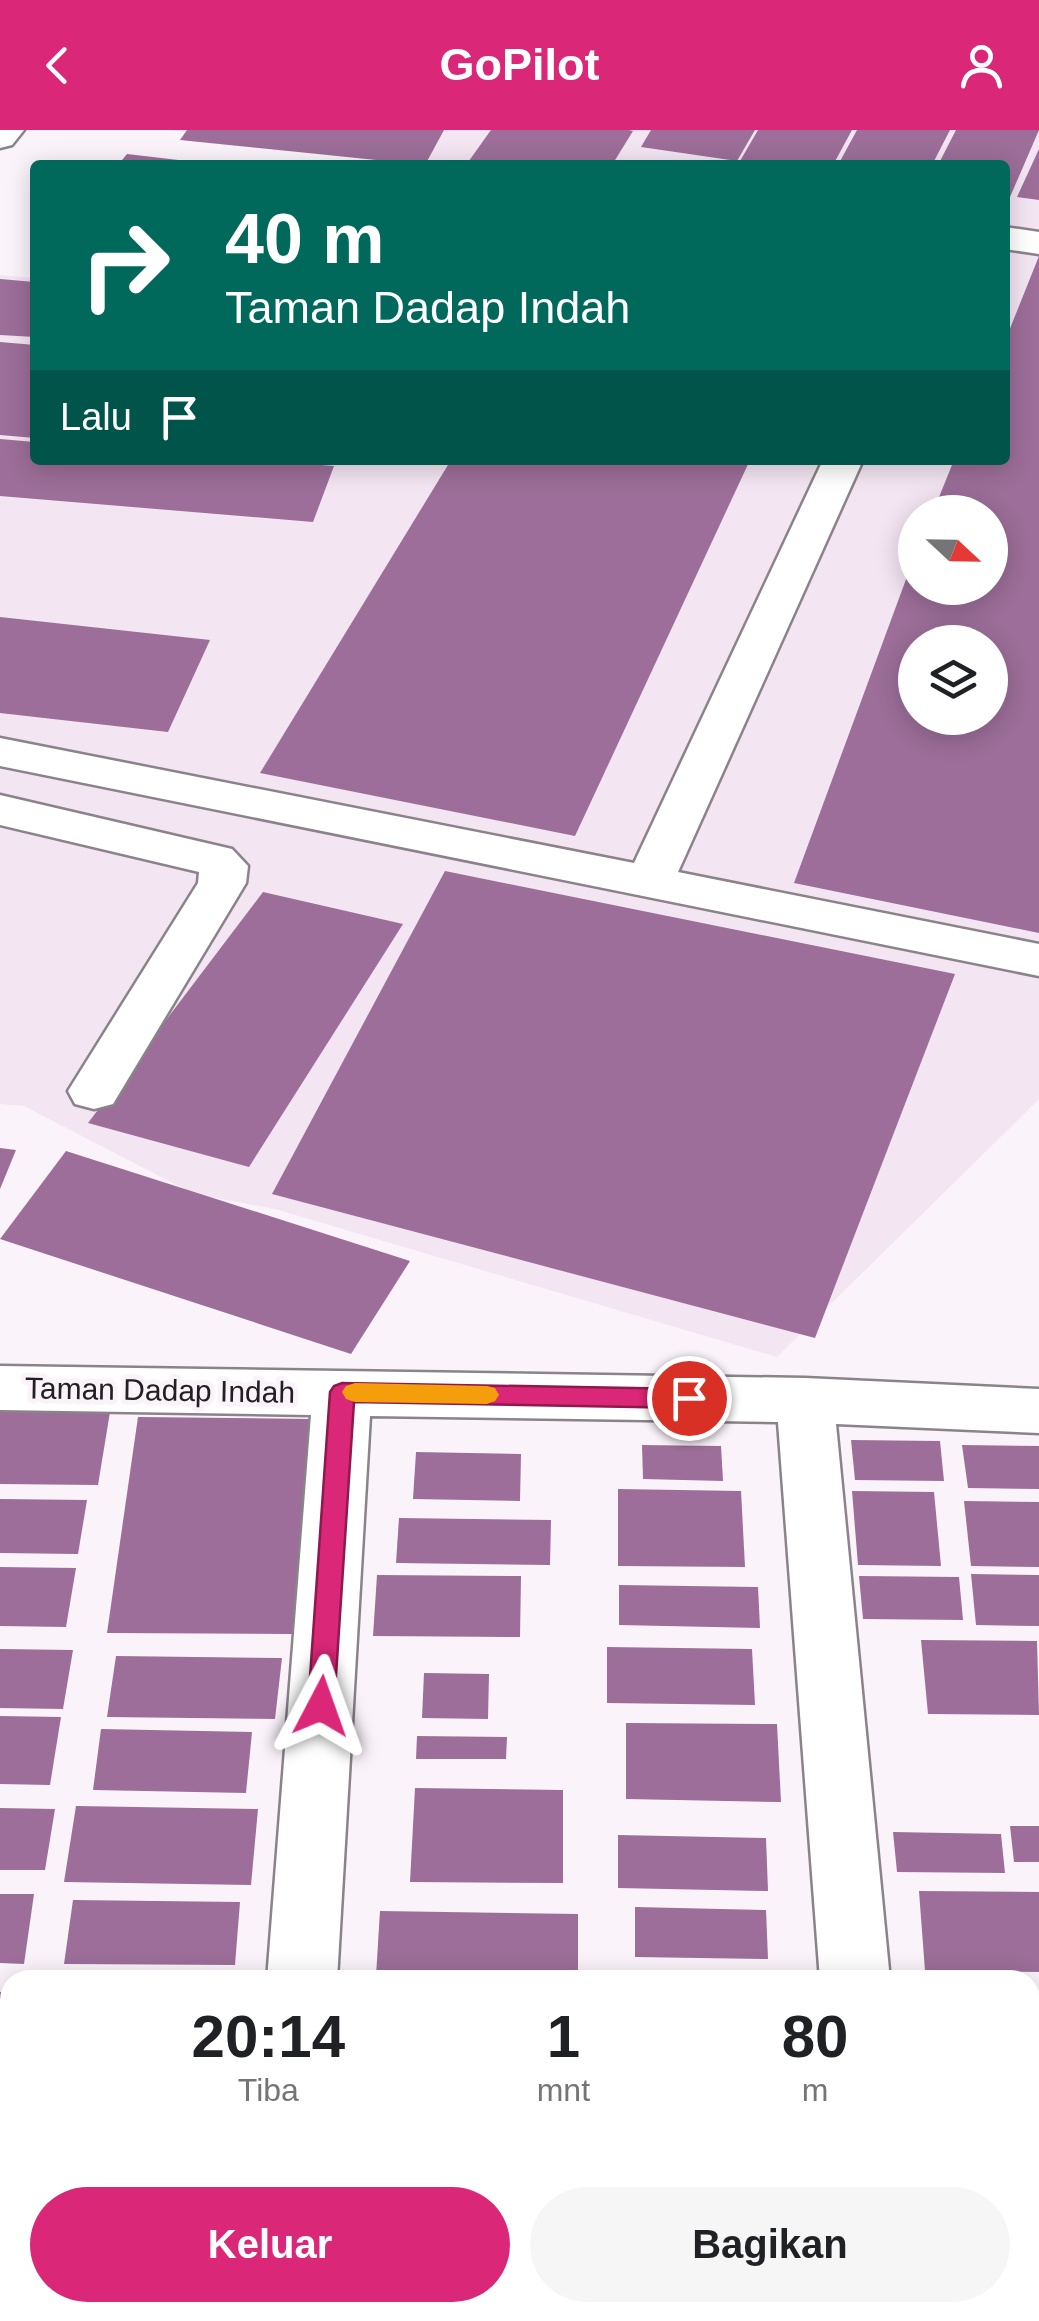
<!DOCTYPE html>
<html lang="id">
<style>
:root{--surface:#fff;--page:#f6f6f6;--text:#202124;--muted:#757577;--accent:#db2777}
body{margin:0;font-family:Helvetica,sans-serif;background:var(--page);color:var(--text);height:100vh;display:flex;flex-direction:column;font-size:38px;white-space:nowrap}
*{box-sizing:border-box;margin:0}
p{font-size:32px;color:var(--muted)}
.icon{flex:none;width:55px;height:55px;fill:none;stroke:currentColor;stroke-width:2;stroke-linecap:round;stroke-linejoin:round}
.map{position:relative;flex:1;overflow:hidden}
.drawer{position:absolute;left:0px;top:1840px;width:1040px;height:352px;display:flex;flex-direction:column;background:var(--surface);border-radius:30px 30px 0 0;box-shadow:0 5px 25px #0003}
.drawer>*{flex:none}
.hud{position:absolute;left:30px;top:30px;width:980px;height:305px;border-radius:10px;box-shadow:0 5px 25px #0003;background:#00695c;color:#fff;overflow:hidden}
.needle{width:65px;rotate:112deg}
.tools{position:absolute;left:898px;top:365px;display:grid;gap:20px}
.tools a{display:grid;place-items:center;width:110px;height:110px;border-radius:50%;background:var(--surface);box-shadow:0 5px 25px #0003;font-size:50px}
.pin{position:absolute;display:grid;place-items:center;width:85px;height:85px;color:#fff;margin:-42px;border:5px solid #fff;border-radius:50%;box-shadow:0 2px 10px #0007}
.me{position:absolute;width:110px;margin:-55px;rotate:4deg;stroke-linejoin:round;filter:drop-shadow(0 0 8px #0008)}
.turn{display:flex;align-items:center;gap:35px;height:210px;padding:0 30px;font-size:45px}
.turn .icon{width:130px;height:130px;stroke-width:2.5}
.turn b{display:block;font-size:70px;line-height:85px}
.then{display:flex;align-items:center;height:95px;padding:0 30px;background:#0003;gap:20px;font-size:38px}
.eta{display:flex;justify-content:space-evenly;align-items:center;height:170px;text-align:center}
.eta b{font-size:60px;font-weight:800;line-height:70px}
.primary-button{display:flex;gap:20px;margin-top:auto;padding:20px 30px}
.primary-button a{flex:1;height:115px;border-radius:60px;background:var(--accent);color:#fff;font-size:40px;font-weight:800;line-height:115px;text-align:center}
.primary-button a+a{background:var(--page);color:var(--text)}
header{display:flex;justify-content:space-between;align-items:center;height:130px;padding:0 30px;background:var(--accent);color:#fff;font-size:45px;font-weight:800}
.map>svg:first-child{display:block}
.built{fill:#f3e5f2;fill-rule:evenodd}
.building{fill:#9c6e99;fill-rule:evenodd}
.lines{fill:none;stroke-linecap:round;stroke-linejoin:round}
.minor-casing{stroke:#8a838a;stroke-width:5}
.minor{fill:#fff;fill-rule:evenodd}
.route{fill:#db2777;stroke:#8e194d;stroke-width:2.5}
.slow{fill:#f59e0b}
.labels{text-anchor:middle;dominant-baseline:central;stroke-width:10;stroke-linejoin:round;paint-order:stroke}
.street-label{font-size:30px;fill:#232022;stroke:#fbf3fa}
</style>
<header><svg class="icon" aria-label="back" viewBox="0 0 24 24"><path d="M15 5l-7 7 7 7"/></svg>GoPilot<svg class="icon" aria-label="person" viewBox="0 0 24 24"><circle cx="12" cy="8" r="4"/><path d="M4 21q1-7 8-7t8 7"/></svg></header>
<div class="map">
<svg width="1039" height="2191" viewBox="0 0 1039 2191">
<rect width="100%" height="100%" fill="#fbf3fa"/>
<path class="built" d="M168 0H1039V969L777 1227 275 1079 194 1064 24 976 0 974V145L35 148V330H1005V35H428ZM915 382H990V458H915ZM915 512H990V588H915Z"/>
<g class="building">
<path d="M187 0H444L425 35 180 10Z"/>
<path d="M491 0H629L633 1 612 35H466Z"/>
<path d="M651 0H755L737 31 641 17Z"/>
<path d="M758 0H852L833 35 740 31Z"/>
<path d="M857 0H950L932 35H838Z"/>
<path d="M956 0H1039L1010 67 1005 66V35H938Z"/>
<path d="M1039 19V70L1017 67Z"/>
<path d="M127 24 204 33 203 35H118Z"/>
<path d="M1039 126V803L794 753 915 425V458H990V382H933L954 330H1005V211ZM915 512H990V588H915Z"/>
<path d="M0 149 35 152V207L0 205Z"/>
<path d="M0 212 35 215V308L0 305Z"/>
<path d="M0 309 35 312V330H260L334 336 313 392 0 366Z"/>
<path d="M451 330H750L575 706 260 643Z"/>
<path d="M0 487 210 510 168 602 0 583Z"/>
<path d="M445 741 955 844 815 1208 272 1064Z"/>
<path d="M263 762 403 794 249 1037 88 993Z"/>
<path d="M0 1018 16 1020 0 1059Z"/>
<path d="M66 1021 410 1131 351 1224 0 1109Z"/>
<path d="M0 1280 110 1282 98 1355 0 1354Z"/>
<path d="M138 1287 313 1289 293 1504 107 1503Z"/>
<path d="M851 1310 940 1311 944 1351 855 1350Z"/>
<path d="M642 1315 721 1316 723 1351 643 1349Z"/>
<path d="M962 1315 1039 1316V1359L968 1358Z"/>
<path d="M416 1322 521 1324 520 1371 413 1369Z"/>
<path d="M618 1359 741 1361 745 1437 618 1436Z"/>
<path d="M852 1361 934 1362 941 1436 858 1435Z"/>
<path d="M0 1369 87 1370 78 1424 0 1423Z"/>
<path d="M964 1371 1039 1372V1437L971 1436Z"/>
<path d="M399 1388 551 1390 550 1435 396 1433Z"/>
<path d="M0 1437 76 1438 66 1497 0 1496Z"/>
<path d="M971 1444 1039 1445V1496L976 1495Z"/>
<path d="M377 1445 521 1446 520 1507 373 1506Z"/>
<path d="M859 1446 959 1447 963 1490 863 1489Z"/>
<path d="M619 1455 758 1457 760 1498 619 1495Z"/>
<path d="M921 1510 1037 1511 1039 1585 928 1584Z"/>
<path d="M607 1517 752 1519 755 1575 607 1573Z"/>
<path d="M0 1519 73 1520 63 1579 0 1578Z"/>
<path d="M116 1526 282 1528 275 1589 107 1587Z"/>
<path d="M424 1543 489 1544 488 1589 422 1588Z"/>
<path d="M0 1586 61 1587 50 1655 0 1654Z"/>
<path d="M626 1593 777 1594 781 1672 626 1669Z"/>
<path d="M101 1599 252 1602 246 1663 93 1660Z"/>
<path d="M417 1606 507 1607 506 1629H416Z"/>
<path d="M415 1658 563 1660V1753L410 1752Z"/>
<path d="M76 1676 258 1679 251 1755 64 1752Z"/>
<path d="M0 1678 55 1679 45 1740H0Z"/>
<path d="M1010 1696H1039V1732H1014Z"/>
<path d="M893 1702 1001 1704 1005 1743 897 1742Z"/>
<path d="M618 1705 766 1708 768 1761 618 1758Z"/>
<path d="M919 1761 1039 1762V1842L925 1841Z"/>
<path d="M0 1764H34L24 1834 0 1833Z"/>
<path d="M73 1770 240 1772 235 1835 64 1834Z"/>
<path d="M635 1777 766 1780 768 1829 635 1827Z"/>
<path d="M380 1781 578 1784V1849L376 1846Z"/>
<path d="M86 1844 260 1845V1850H86Z"/>
<path d="M0 1862H10L6 1922H0Z"/>
<rect x="1030" y="1862" width="9" height="65"/>
<rect x="1030" y="1943" width="9" height="103"/>
<path d="M0 1948H10L2 2004H0Z"/>
<path d="M8 2038 10 2145H0V2090Z"/>
<rect x="1030" y="2074" width="9" height="84"/>
<rect x="337" y="2182" width="69" height="9"/>
<rect x="419" y="2182" width="60" height="9"/>
<path d="M485 2182H523L522 2191H484Z"/>
</g>
<g class="lines">
<defs>
<g id="minor">
<path d="M0 0H24L12 15 0 18Z"/>
<path d="M1005 97 1039 102V124L1005 119Z"/>
<path d="M823 330H863L678 742 1039 814V846L0 636V608L634 733Z"/>
<path d="M0 665 232 719 248 736 246 753 113 974 94 979 75 974 68 961 198 753 199 742 0 695Z"/>
<path d="M0 1236 805 1248 1039 1259V1303L836 1294 890 1850H820L778 1292 370 1286 337 1850H267L311 1285 0 1280Z"/>
<path d="M242 2182H318L317 2191H241Z"/>
<path d="M846 2182H922L923 2191H847Z"/>
</g>
</defs>
<use href="#minor" class="minor-casing"/>
<use href="#minor" class="minor"/>
</g>
<path class="route" d="M342 1253 689 1259 698 1262 701 1268 698 1275 689 1278 354 1272 334 1576 330 1584 321 1587 312 1584 308 1576 330 1262 334 1256Z"/>
<path class="slow" d="M355 1253 487 1256 495 1258 499 1265 495 1271 487 1274 355 1272 346 1269 342 1262 346 1256Z"/>
<g class="labels">
<g class="street-label">
<text transform="translate(160 1260) rotate(1)">Taman Dadap Indah</text>
</g>
</g>
</svg>
<div class="tools">
<a><svg class="needle" viewBox="-14 -14 28 28"><path d="M0-13l5 13h-10z" fill="#e53935"/><path d="M0 13l5-13h-10z" fill="#757577"/></svg></a>
<a><svg class="icon" aria-label="layers" viewBox="0 0 24 24"><path d="M12 4l9 5-9 5-9-5zM3 14l9 5 9-5"/></svg></a>
</div>
<div class="pin" style="left:689px;top:1268px;background:#d93025"><svg class="icon" aria-label="arrive" viewBox="0 0 24 24"><path d="M6 21V4h12l-3 4 3 4H6"/></svg></div>
<svg class="me" style="left:321px;top:1576px" viewBox="-20 -20 40 40"><path d="M0-17L14 15 0 8-14 15z" fill="#db2777" stroke="#fff" stroke-width="4"/></svg>
<div class="hud">
<div class="turn"><svg class="icon" aria-label="right" viewBox="0 0 24 24"><path d="M7 20v-9h11M14 6l5 5-5 5"/></svg><div><b>40 m</b>Taman Dadap Indah</div></div>
<div class="then">Lalu<svg class="icon" aria-label="arrive" viewBox="0 0 24 24"><path d="M6 21V4h12l-3 4 3 4H6"/></svg></div>
</div>
<section class="drawer">
<div class="eta">
<div><b>20:14</b><p>Tiba</p></div>
<div><b>1</b><p>mnt</p></div>
<div><b>80</b><p>m</p></div>
</div>
<div class="primary-button"><a>Keluar</a><a>Bagikan</a></div>
</section>
</div>
